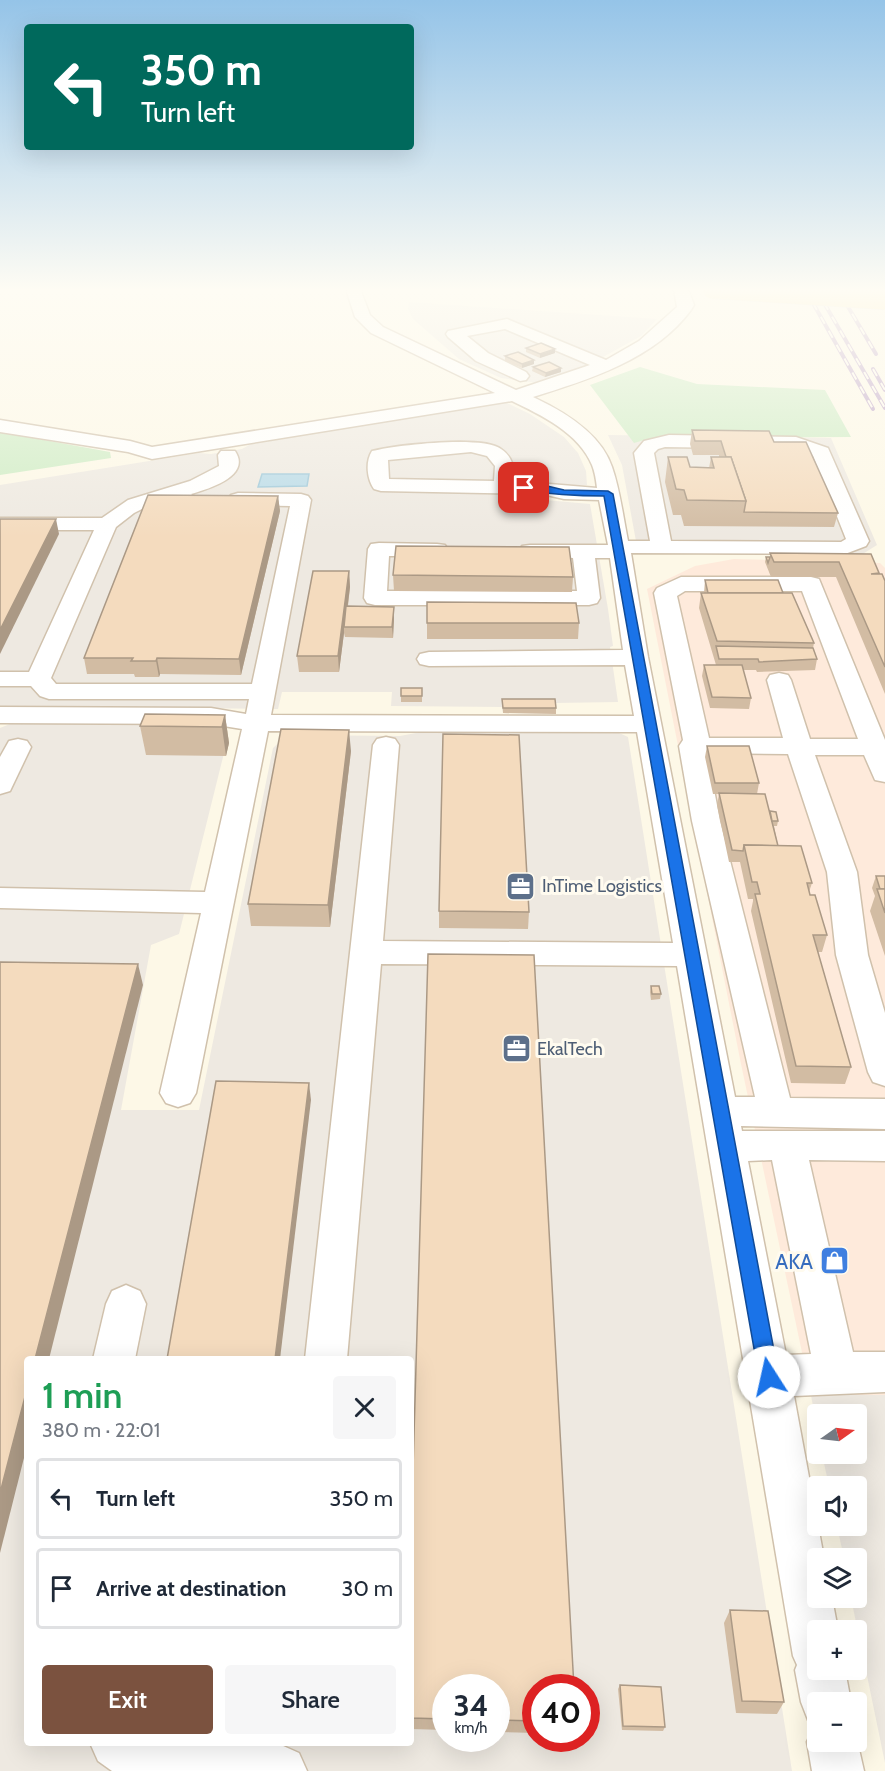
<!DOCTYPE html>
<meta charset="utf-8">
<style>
:root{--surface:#fff;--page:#f6f6f7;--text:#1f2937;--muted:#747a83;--line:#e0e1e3;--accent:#7b523f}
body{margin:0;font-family:Cabin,sans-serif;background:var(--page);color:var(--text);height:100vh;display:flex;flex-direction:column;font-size:22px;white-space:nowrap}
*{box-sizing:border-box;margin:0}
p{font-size:20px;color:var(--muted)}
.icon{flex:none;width:33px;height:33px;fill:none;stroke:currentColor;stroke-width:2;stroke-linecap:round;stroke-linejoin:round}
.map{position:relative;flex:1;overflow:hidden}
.panel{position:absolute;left:24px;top:1356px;width:390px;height:390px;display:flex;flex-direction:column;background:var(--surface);border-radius:6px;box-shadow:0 6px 24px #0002}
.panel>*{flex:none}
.top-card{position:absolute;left:24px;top:24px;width:390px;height:126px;border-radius:6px;box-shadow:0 6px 24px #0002;background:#00695c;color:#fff;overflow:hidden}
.needle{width:39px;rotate:76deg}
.tools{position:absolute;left:807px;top:1404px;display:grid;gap:12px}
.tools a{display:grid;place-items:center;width:60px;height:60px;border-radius:6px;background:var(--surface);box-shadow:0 6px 24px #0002;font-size:30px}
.speed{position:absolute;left:432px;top:1674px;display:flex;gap:12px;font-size:30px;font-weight:700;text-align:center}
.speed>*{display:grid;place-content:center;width:78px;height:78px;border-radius:50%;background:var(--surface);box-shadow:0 6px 24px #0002;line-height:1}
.speed small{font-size:15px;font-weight:400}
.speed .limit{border:9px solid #d22;background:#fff;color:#111}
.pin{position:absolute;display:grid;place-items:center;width:51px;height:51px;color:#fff;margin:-26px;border-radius:12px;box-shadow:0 3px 9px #0006}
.me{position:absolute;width:66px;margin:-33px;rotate:350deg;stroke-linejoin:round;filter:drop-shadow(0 0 4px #0008)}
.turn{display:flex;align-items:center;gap:21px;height:126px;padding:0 18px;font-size:27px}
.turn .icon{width:78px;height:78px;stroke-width:2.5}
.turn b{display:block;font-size:42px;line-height:51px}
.round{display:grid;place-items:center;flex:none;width:63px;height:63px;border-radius:6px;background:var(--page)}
.overview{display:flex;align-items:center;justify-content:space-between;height:102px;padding:0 18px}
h1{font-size:36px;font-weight:600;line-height:45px;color:#1e9e55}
.button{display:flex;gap:12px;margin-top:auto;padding:12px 18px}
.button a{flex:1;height:69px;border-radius:6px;background:var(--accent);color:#fff;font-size:24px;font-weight:600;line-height:69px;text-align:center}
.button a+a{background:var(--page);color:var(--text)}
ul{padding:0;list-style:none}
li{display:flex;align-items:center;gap:18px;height:81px;margin:0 12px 9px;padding:0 6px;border:3px solid var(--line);border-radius:6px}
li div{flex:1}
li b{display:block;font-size:22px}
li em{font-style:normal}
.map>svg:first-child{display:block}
.commercial{fill:#feeadb}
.industrial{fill:#eee9e1;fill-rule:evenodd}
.green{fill:#cfecc5}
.water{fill:#badbe8;stroke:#a0c9da;stroke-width:1.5}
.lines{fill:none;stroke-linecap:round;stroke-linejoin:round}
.minor-casing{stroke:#d0c1ac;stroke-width:3}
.minor{fill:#fff;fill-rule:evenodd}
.rail-casing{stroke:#bda4c8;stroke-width:4}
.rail{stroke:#fffbef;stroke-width:2;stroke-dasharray:8;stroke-linecap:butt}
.major-bridge-casing{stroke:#dfd9d4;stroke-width:20;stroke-linecap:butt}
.major-bridge{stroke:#fde79e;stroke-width:19}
.wall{fill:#d2bca3}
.shaded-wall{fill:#ab9985}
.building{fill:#f4dbbe;stroke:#ab9985;stroke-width:1.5}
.route{fill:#1a73e8;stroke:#114b97;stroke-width:1.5}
.labels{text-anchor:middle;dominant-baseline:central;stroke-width:6;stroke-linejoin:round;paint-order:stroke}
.service-label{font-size:18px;fill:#4e5e75;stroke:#fffbef;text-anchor:start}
.near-shop-label{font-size:21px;fill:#366cbe;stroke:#fffbef;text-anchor:end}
</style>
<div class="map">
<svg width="885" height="1771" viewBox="0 0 885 1771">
<rect width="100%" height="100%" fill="#fdf8e7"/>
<path class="commercial" d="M734 559 880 563 885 568V1395H811L741 1064 647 589 695 566Z"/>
<g class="industrial">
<path d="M409 302 657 319 641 336 603 357 585 362 586 366 579 370 538 383 501 378 459 359 413 319 408 309Z"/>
<path d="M505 402 530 414 564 437 578 453 586 471 587 485H543L542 488 545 500 590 504 608 609 613 646 610 647 618 702 555 703 556 714 503 713 502 707 391 706 392 692H282L278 709 0 706V485L199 453 211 454 242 449 251 444Z"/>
<path d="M608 435 831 438 877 545 861 555 638 552 622 465Z"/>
<path d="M15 722 208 723 228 737 179 934 151 945 121 1110H199L273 748 287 735 400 736 416 733 552 732H617L628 737 792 1771H0V728ZM27 1359H411V1743H27ZM446 1688H496V1738H446ZM536 1688H586V1738H536Z"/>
<path d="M811 1395H885V1763L851 1598H856V1558H844L837 1526H856V1486H829L822 1454H856V1414H818L817 1430Z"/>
</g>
<g class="green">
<path d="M640 367 697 384 825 390 851 437 651 438 634 443 590 385Z"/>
<path d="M0 432 110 452 111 458 0 475Z"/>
</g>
<path class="water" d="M262 474H309L307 486 258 487Z"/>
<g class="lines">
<defs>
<g id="minor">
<path d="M346 289H360L370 315 383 327 516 390 590 365 505 329 467 336 488 353 526 372 529 376 526 380 520 381 476 361 448 337 446 334 448 331 507 319 606 360 639 341 677 307 674 289H688L694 305 691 310C655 359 588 380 533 397 563 411 601 433 612 467 620 490 623 516 628 541H650L634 453 644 441 669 435 796 437 828 448 869 541 866 546 845 554 631 553 648 657 735 1097H755L692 821 679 746 683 740 654 593 657 588 681 577H811L819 579 885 740V782L875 780 864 755H815L857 872 868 955 885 1013V1086L873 1082 868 1072 836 955 827 872 788 754 707 753 720 821 790 1098 885 1099V1129L741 1126 742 1131H885V1161L809 1160 853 1352H885V1392L794 1396 824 1558H818V1598H832L838 1630H818V1670H845L851 1702H818V1742H856V1736L864 1771H812L807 1742 816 1723 808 1720 801 1702 795 1670 797 1665 793 1656 677 966 381 964 347 1359H305L373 745 377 739 386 737 395 739 399 745 383 941 673 943 637 732 268 731 196 1093 190 1103 178 1107 166 1103 160 1093 201 913 0 908V888L205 892 242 729 211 724 0 723V707L211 708 246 714 249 699H49L40 696 31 686H0V672H29L94 530H0V518H102L128 500 190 481 219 466 218 455 221 451H235C252 476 208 489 191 494L197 499 194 503 148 506 134 513 116 527 51 678 56 684H252L290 506 238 505 231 503 228 499 231 495 238 493 301 494 308 496 311 500 271 715 634 716 625 665 429 666 420 664 417 659 420 654 429 652 623 650 610 558H595L600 598 597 603 589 605H375L367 603 364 598 368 549 371 544 379 543 437 544 445 545 448 550 445 555 437 556H389L387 591H577L573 558 522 556 519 551 522 546 530 545H608L599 500 564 499 542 494 381 491 374 489C367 479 365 462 372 451 396 445 483 435 501 449 513 457 515 469 514 481L597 488C596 480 595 472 592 465 579 433 541 415 512 401L152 459 128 452 0 432V420L130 441 152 447 495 393 371 333 355 317ZM665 447 794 449 813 456 846 539 841 542 671 541 654 453 658 449ZM471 452 487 456 495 466 494 481 389 479 388 460ZM685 591H802L858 739H810L791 680 788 675 779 673 770 675 767 680 783 738H709L677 596ZM772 1160 811 1354 786 1355 748 1161Z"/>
<path d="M18 739 27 741 31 747 10 791 0 794V757L9 741Z"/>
<path d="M126 1285 140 1291 146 1304 135 1359H93L106 1304 112 1291Z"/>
<path d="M90 1743 281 1745 299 1753 307 1771H112L98 1761Z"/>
</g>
</defs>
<use href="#minor" class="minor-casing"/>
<use href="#minor" class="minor"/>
<defs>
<g id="rail">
<path d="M805 289 873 409"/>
<path d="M816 289 885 408"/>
<path d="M844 300 876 354"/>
<path d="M873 369 885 390"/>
</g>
</defs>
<use href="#rail" class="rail-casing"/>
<use href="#rail" class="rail"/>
<defs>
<path id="major-bridge" d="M712 289 885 300"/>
</defs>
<use href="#major-bridge" class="major-bridge-casing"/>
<use href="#major-bridge" class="major-bridge"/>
</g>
<g class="wall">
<path d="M526 348 555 353 540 358 526 352Z"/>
<path d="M505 356 534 360V364L522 368 505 361Z"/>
<path d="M533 367 561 372 545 377 532 371Z"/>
<path d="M692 430 774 442 838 513 834 527 684 526 681 515H673L665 482 668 457 690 467 709 468 711 457H719V455H693L690 444Z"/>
<path d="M278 496 280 511 241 675 160 674 159 677H135L134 674H87L84 658Z"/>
<path d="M770 553 871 554 879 574 885 581V694L836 577H771L765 562 766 557H770Z"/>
<path d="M349 571 350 587 348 606 394 618 393 638 345 637 344 633 339 672H299L297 656Z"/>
<path d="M393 575 573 577 572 592 394 591Z"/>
<path d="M705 580 783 593 814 643 813 648 817 659 815 670 757 672 756 670H743L751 698 749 709 710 708 702 676 704 665H716L699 608 701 593H704Z"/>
<path d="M427 602 579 623 578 639H427Z"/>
<rect x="401" y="688" width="21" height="14"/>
<path d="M502 699 556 708V714L503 713Z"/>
<path d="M225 715 229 743 226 756 146 755 140 726Z"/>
<path d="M707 746 759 783 757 794 770 811 778 821 777 826H774L778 846 812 883 809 892 827 935 822 952H818L851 1067 845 1084 791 1083 751 911 753 901V899H748L740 862H729L717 805 719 794H713L705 757Z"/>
<path d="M351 751 330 927 251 926 248 904Z"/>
<path d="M876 876H885V956L870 911 875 896 872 888Z"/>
<path d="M439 911 529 912 528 929 439 928Z"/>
<path d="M651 986 661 994 660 999 651 1000 650 992Z"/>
<path d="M411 1537 536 1688V1733L496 1732V1688H446V1730L411 1729Z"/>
<path d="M730 1610 784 1702 777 1714 736 1713 724 1623Z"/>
<path d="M620 1685 665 1727 663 1731 622 1730 618 1689Z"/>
</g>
<g class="shaded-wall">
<path d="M555 349V353L540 358V354Z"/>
<path d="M534 360V364L522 368V364Z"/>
<path d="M561 368V372L545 377 546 373Z"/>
<path d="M278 496 280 511 241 675 239 659Z"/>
<path d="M56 519 59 534 0 654V630Z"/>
<path d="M349 571 350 587 345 627H344V633L339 672 338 656Z"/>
<path d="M394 607V618L393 638 392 627Z"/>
<path d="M157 658 160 674 159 677 156 661Z"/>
<path d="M225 715 229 743 226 756 222 727Z"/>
<path d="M349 730 351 751 330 927 328 905Z"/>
<path d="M138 964 143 985 49 1359H35Z"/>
<path d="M309 1083 311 1100 280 1359H275Z"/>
<path d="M27 1389V1446L0 1553V1493Z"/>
</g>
<g class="building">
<path d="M541 343 555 349 540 354 526 348Z"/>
<path d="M518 352 534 360 522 364 505 356Z"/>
<path d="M549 362 561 368 546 373 533 367Z"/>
<path d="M692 430 769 431 774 442H806L838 513 744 512 746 501 731 457H726L721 441H695Z"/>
<path d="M668 457H687L690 467 714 468 711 457H731L746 501 687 500 684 490 676 489Z"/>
<path d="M148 495 278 496 239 659 157 658 156 661H131L133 658H84Z"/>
<path d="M0 519H56L0 630Z"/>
<path d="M396 546 569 547 573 577 393 575Z"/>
<path d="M770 553 871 554 879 573 871 574H882L885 581V667L839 562H774Z"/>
<path d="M766 557H770L768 563Z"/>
<path d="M313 571H349L338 656H297Z"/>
<path d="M705 580H778L783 593H708Z"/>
<path d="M701 593H792L814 643 717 641Z"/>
<path d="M427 602 576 603 579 623H427Z"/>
<path d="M346 606 394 607 392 627H344Z"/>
<path d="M716 646 813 648 817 659 759 662 758 659H719Z"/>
<path d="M704 665H742L751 698 712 697Z"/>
<rect x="401" y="688" width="21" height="8"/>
<path d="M502 699H555L556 708H503Z"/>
<path d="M145 714 225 715 222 727 140 726Z"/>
<path d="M281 729 349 730 328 905 248 904Z"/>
<path d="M443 734 519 735 529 912 439 911Z"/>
<path d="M707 746H749L759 783H715Z"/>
<path d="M719 793 765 794 778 846 744 845 743 851 732 850Z"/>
<path d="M770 811 776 812 778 821H772Z"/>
<path d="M744 845 801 846 812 883H807L810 895H815L827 935H813L851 1067 796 1066 755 894H760L757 882H752Z"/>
<path d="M876 876H885V889H880Z"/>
<path d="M877 889H885V913Z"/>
<path d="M428 954 534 955 574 1688H536V1721L496 1720V1688H446V1719L411 1718V1537Z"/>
<path d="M0 962 138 964 35 1359H27V1389L0 1493Z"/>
<path d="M651 986H659L661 994H652Z"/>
<path d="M216 1081 309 1083 275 1359H167Z"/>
<path d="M730 1610 768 1611 784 1702 742 1701Z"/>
<path d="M620 1685 661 1687 665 1727 623 1726Z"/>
</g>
<linearGradient id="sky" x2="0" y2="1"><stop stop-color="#95c4e8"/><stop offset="0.54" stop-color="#fefcf4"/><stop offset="1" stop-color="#fefcf4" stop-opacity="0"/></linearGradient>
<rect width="885" height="537" fill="url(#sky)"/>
<path class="route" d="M524 485H543L564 490 608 491 613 494 779 1377 776 1383 769 1386 762 1383 759 1377 604 496C576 496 548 494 520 490L519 488Z"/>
<defs>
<symbol id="office-square" viewBox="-11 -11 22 22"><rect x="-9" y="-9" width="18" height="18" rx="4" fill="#5c6f8a" stroke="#fffbef"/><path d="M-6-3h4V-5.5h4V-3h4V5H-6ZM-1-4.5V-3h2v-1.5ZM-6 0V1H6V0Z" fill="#fff"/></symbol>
<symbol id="shop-square" viewBox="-11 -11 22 22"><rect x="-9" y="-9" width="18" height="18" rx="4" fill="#3f7fe0" stroke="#fffbef"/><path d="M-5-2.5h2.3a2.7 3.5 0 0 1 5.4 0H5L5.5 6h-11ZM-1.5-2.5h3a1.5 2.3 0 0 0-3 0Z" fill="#fff"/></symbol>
</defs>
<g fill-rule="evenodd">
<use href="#office-square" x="504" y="870" width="33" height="33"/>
<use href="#office-square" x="500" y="1032" width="33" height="33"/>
<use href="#shop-square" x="818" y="1244" width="33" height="33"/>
</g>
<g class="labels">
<g class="service-label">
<text x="542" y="886">InTime Logistics</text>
<text x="537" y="1049">EkalTech</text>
</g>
<g class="near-shop-label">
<text x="813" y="1261">AKA</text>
</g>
</g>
</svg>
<div class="tools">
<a><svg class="needle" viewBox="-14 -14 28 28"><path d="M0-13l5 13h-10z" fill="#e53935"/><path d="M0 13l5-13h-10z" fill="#747a83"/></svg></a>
<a><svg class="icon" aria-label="sound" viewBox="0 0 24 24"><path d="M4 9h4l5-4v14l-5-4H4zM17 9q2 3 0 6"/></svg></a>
<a><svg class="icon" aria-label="layers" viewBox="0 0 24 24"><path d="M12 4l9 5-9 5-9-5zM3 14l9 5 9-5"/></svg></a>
<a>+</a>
<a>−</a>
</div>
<div class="speed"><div>34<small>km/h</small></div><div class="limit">40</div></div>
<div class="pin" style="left:524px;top:488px;background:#d93025"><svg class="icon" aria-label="arrive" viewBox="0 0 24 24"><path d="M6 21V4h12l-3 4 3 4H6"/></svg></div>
<svg class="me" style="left:769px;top:1377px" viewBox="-20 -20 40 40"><circle r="19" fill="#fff"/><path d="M0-13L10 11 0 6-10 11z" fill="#1a73e8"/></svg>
<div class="top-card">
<div class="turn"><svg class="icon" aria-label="left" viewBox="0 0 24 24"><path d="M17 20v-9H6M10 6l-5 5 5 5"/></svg><div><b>350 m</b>Turn left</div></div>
</div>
<section class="panel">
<div class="overview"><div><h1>1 min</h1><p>380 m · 22:01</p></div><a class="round"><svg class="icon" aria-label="close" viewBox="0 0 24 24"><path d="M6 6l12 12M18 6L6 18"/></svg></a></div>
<ul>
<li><svg class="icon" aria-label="left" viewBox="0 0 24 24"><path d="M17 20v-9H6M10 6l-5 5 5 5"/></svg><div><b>Turn left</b></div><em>350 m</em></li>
<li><svg class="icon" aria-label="arrive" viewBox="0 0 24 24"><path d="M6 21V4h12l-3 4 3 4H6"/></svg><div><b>Arrive at destination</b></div><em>30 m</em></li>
</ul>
<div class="button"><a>Exit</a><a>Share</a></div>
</section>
</div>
